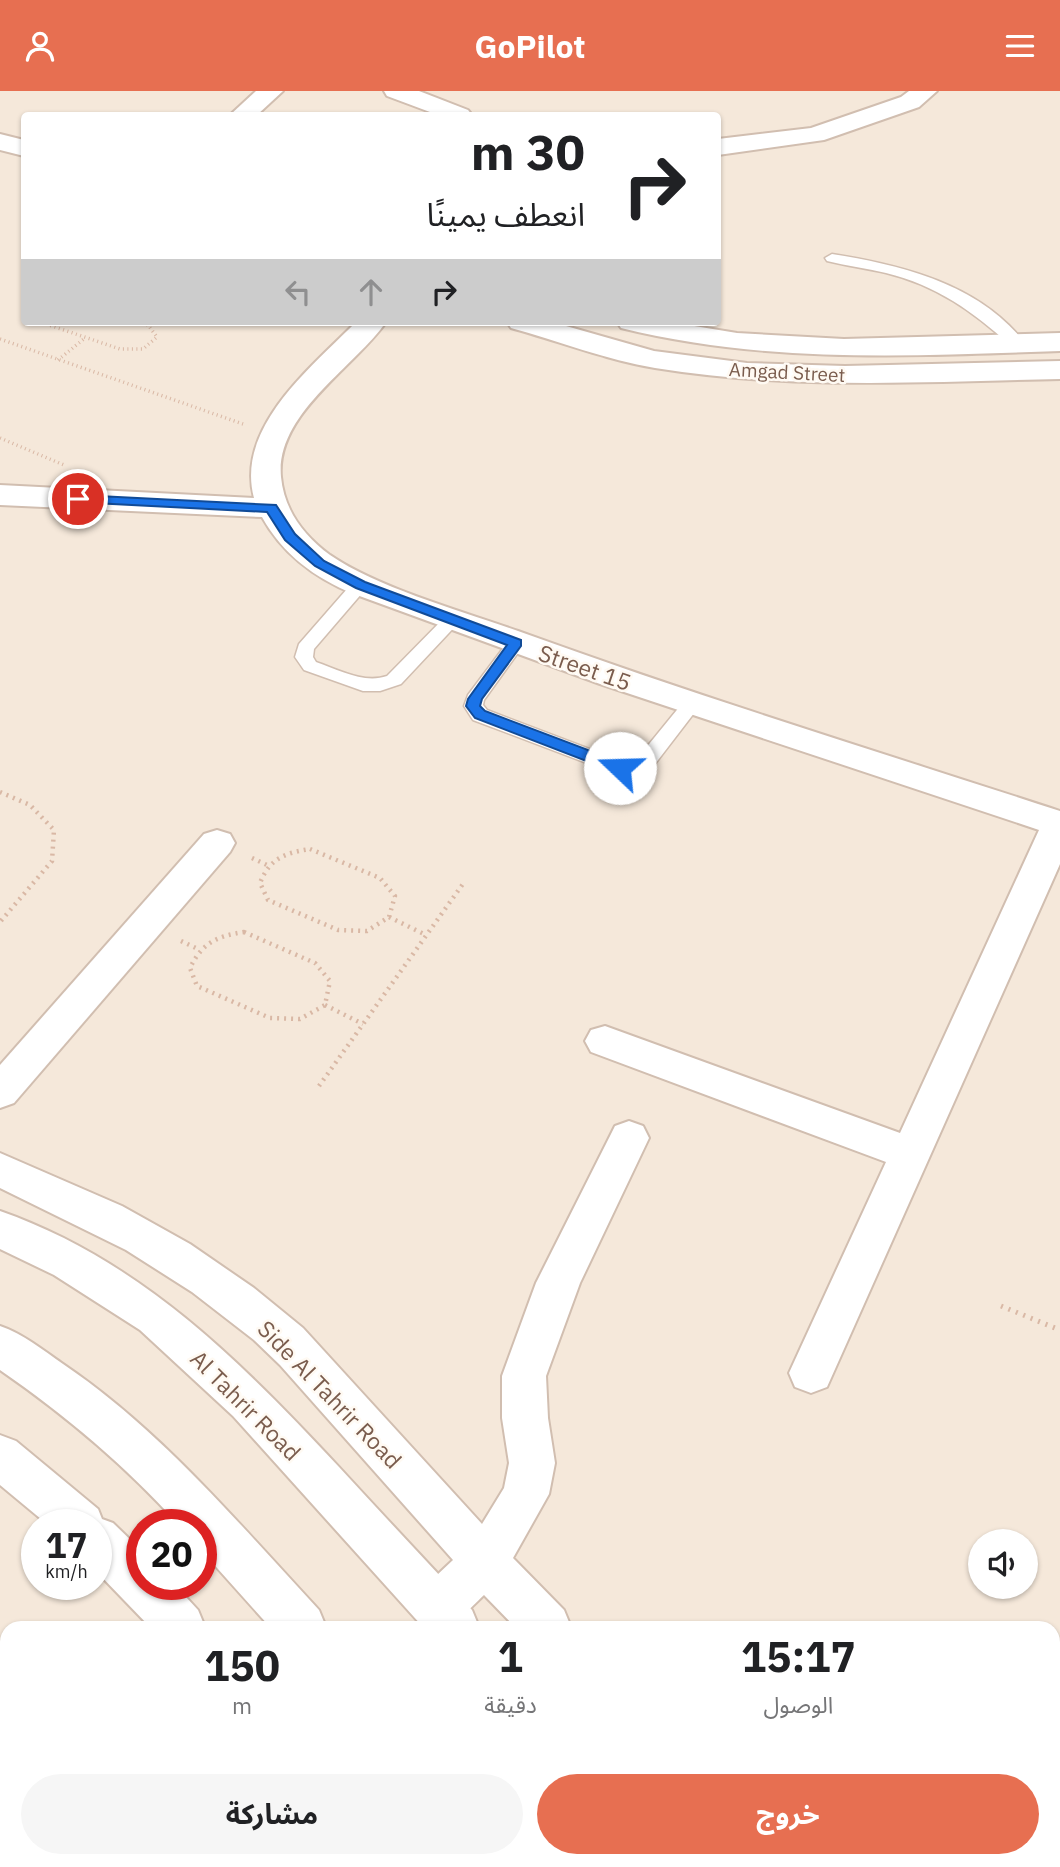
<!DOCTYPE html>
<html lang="ar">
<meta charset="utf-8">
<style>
:root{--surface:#fff;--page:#f6f6f6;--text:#202124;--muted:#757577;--accent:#e76f51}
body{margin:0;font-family:"IBM Plex Sans","Noto Sans Arabic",sans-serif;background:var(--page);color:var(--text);direction:rtl;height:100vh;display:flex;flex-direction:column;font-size:26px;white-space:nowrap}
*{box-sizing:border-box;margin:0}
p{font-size:23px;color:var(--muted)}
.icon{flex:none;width:38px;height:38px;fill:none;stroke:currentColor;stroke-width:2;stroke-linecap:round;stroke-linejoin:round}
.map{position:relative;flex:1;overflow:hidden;direction:ltr}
.drawer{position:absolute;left:0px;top:1530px;width:1060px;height:247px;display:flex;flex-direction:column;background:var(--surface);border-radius:21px 21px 0 0;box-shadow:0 2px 5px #0004;direction:rtl}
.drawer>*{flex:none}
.top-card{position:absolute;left:21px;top:21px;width:700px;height:214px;border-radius:7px;box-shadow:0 2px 5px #0004;direction:rtl;background:#fff;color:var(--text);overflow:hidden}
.tools{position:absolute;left:968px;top:1438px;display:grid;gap:14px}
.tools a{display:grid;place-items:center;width:70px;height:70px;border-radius:50%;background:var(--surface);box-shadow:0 2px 5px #0004;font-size:35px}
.speed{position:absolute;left:21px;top:1418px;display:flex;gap:14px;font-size:35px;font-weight:700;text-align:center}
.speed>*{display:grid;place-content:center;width:91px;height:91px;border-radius:50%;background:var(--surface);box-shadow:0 2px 5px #0004;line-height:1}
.speed small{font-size:18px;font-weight:400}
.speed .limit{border:10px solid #d22;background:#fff;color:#111}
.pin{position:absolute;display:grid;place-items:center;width:60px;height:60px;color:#fff;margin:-30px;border:4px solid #fff;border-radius:50%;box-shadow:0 2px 7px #0007}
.me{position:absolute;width:77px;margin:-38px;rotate:291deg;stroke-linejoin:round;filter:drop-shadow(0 0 5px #0008)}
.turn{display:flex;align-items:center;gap:24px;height:147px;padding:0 21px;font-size:32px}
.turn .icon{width:91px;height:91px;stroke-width:2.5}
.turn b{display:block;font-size:49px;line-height:60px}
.lanes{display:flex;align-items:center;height:66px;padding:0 21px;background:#0003;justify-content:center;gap:35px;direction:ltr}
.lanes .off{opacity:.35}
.eta{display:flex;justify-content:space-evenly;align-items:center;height:119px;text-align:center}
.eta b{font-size:42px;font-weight:700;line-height:49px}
.primary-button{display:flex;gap:14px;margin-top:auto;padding:14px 21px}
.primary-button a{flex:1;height:80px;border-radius:42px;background:var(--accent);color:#fff;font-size:28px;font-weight:700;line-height:80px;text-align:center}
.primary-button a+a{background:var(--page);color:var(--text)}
header{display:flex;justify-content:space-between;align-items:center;height:91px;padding:0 21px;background:var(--accent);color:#fff;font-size:32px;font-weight:700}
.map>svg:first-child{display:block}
.residential{fill:#f5e8da;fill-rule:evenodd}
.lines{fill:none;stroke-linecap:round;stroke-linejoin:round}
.service-casing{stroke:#d1beb0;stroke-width:3}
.minor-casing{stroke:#d1beb0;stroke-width:4}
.tertiary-casing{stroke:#d1beb0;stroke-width:4}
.path-far2{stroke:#d9b8a5;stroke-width:3.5;stroke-dasharray:1 3.5;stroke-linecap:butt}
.path-far1{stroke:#d9b8a5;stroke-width:4.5;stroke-dasharray:2 5;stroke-linecap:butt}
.path{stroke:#d9b8a5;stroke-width:5;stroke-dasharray:2 6;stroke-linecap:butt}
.service{fill:#fff;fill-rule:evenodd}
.minor{fill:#fff;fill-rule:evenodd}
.tertiary{fill:#fff;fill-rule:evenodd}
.route{fill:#1a73e8;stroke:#114b97;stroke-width:2}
.labels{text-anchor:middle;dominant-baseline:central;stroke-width:5;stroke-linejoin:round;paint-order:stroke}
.far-street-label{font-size:19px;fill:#7a5c4d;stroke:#fffaf3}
.street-label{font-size:23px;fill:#7a5c4d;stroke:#fffaf3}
</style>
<header><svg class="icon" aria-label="menu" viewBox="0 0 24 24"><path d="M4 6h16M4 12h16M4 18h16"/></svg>GoPilot<svg class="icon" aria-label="person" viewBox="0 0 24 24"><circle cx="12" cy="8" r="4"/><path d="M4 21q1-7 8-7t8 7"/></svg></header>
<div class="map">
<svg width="1060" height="1776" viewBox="0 0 1060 1776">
<rect width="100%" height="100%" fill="#fdf6ec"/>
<path class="residential" d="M0 0H1060V1776H0ZM24 24H718V231H24ZM37 1433H96V1493H37ZM142 1433H201V1493H142ZM980 1451H1026V1496H980ZM7 1536H1054V1769H7Z"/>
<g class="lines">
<defs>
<g id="service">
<path d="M832 163C902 174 979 193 1025 252L1023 255H1011C974 221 936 194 886 182 866 177 846 175 827 170L825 167Z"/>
<path d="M360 488 369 494 314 558 313 566 316 571C339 579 364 593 387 585L447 524H459L462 528 401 593 380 600H363L304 579 295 566 299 553 354 490Z"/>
<path d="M516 546 525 552 484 609 483 614 487 619 621 670 641 663 685 609H699L701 613 655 673 620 684 613 682 473 629 464 615 468 604 510 548Z"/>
</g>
<g id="minor">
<path d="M256 0H283L257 24H230Z"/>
<path d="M384 0H419L468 19 472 24H438L387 5Z"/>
<path d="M909 0H937L919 16 824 49 718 64V48L811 37 901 6Z"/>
<path d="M0 43 24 49V65L0 59Z"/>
<path d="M356 231H386C355 276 275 323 281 386 284 419 304 445 330 464 378 497 462 520 518 540 697 605 879 661 1060 720V773L827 1296 811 1302 795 1296 789 1282 886 1071 591 961 585 950 591 939 605 935 900 1042 1039 739 600 593 354 503C315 487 283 464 262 426L0 414V394L254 407C235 336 312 276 356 231Z"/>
<path d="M507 231H552L654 260 747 272 845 275 1060 270V288C924 291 789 299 655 277 607 269 558 250 511 237Z"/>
<path d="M617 231H670L737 242 844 248 1060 242V260C912 265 766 273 621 237Z"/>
<path d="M217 739 230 743 235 752 230 761 14 1012 0 1017V974L204 743Z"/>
<path d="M629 1030 643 1035 649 1047 580 1192 546 1285 548 1327 555 1372 549 1403 513 1467 564 1519 571 1536H515L484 1504C464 1523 449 1544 420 1532L413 1516 420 1500 453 1469 280 1274 254 1249 192 1201 126 1159 0 1097V1062L122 1115 190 1153 254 1197 303 1237 482 1433 504 1397 509 1372 502 1327V1285L536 1192 609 1047 615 1035Z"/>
<path d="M0 1344 16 1350 98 1418 102 1428 113 1432 142 1460V1493H174L198 1519 205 1536H150L96 1480V1433H47L0 1394Z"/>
<path d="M347 1769H402L405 1776H350Z"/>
<path d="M750 1769H806L809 1776H753Z"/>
</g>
<g id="tertiary">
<path d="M0 1120C140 1169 240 1270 339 1376 383 1424 428 1472 472 1519L479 1536H423L233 1325 140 1239 54 1184 0 1158Z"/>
<path d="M0 1235C23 1243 43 1259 63 1273 162 1340 239 1433 319 1519L326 1536H270L201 1459V1433H178C125 1374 65 1324 0 1279Z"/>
<path d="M481 1769H536L539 1776H484Z"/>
<path d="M643 1769H698L701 1776H646Z"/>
</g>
</defs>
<use href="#service" class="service-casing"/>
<use href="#minor" class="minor-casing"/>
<use href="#tertiary" class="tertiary-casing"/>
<g class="path-far2">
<path d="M48 231 49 234 120 258H143L157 246 148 234 139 231"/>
<path d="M0 248 243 333"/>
<path d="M58 269 85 247"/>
<path d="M0 347 64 374"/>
</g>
<g class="path-far1">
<path d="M0 701 30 714 54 739 52 770 0 831"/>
<path d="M310 758 380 787 395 805 389 826 367 840 338 839 268 809 260 792C270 767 285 762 310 758Z"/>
<path d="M252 767 267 774"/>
<path d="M389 826 426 844"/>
<path d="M244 841 315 872 330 890 325 914 300 928 270 927 197 895 190 877C202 852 217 845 244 841Z"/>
<path d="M181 850 198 858"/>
<path d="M325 914 363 933"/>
<path d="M319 995 465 790"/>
</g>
<g class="path">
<path d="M1001 1215 1060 1239"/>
<path d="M567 1769 573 1776"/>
<path d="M59 1776 64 1769"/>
</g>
<use href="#service" class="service"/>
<use href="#minor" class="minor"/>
<use href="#tertiary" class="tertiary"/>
</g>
<path class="route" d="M78 404 276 414 295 443 324 470 365 491 521 549V555L482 608 480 615 485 620 625 673 627 677 620 682 615 681 475 627 466 615 468 608 507 554 356 497 315 475 285 449 267 421 74 411 72 408Z"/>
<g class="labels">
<g class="far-street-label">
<text transform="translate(787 281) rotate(3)">Amgad Street</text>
</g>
<g class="street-label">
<text transform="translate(585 576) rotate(19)">Street 15</text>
<text transform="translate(330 1303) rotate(46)">Side Al Tahrir Road</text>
<text transform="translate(246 1314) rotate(45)">Al Tahrir Road</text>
</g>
</g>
</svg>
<div class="tools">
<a><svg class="icon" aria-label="sound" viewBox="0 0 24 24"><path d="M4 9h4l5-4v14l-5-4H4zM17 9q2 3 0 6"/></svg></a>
</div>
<div class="speed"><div>17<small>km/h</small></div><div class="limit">20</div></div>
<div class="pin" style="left:78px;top:408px;background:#d93025"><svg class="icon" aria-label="arrive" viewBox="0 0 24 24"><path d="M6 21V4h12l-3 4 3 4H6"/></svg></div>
<svg class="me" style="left:620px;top:677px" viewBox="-20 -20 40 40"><circle r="19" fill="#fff"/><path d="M0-13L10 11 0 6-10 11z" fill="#1a73e8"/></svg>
<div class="top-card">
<div class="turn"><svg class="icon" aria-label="right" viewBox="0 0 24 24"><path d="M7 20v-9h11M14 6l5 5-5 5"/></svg><div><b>30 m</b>انعطف يمينًا</div></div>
<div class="lanes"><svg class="icon off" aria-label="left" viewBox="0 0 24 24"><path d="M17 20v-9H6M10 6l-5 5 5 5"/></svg><svg class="icon off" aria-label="ahead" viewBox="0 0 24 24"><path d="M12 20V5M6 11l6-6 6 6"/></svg><svg class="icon" aria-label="right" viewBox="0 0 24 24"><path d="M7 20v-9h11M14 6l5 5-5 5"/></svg></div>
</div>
<section class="drawer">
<div class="eta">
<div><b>15:17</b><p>الوصول</p></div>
<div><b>1</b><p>دقيقة</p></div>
<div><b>150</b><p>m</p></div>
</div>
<div class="primary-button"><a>خروج</a><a>مشاركة</a></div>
</section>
</div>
